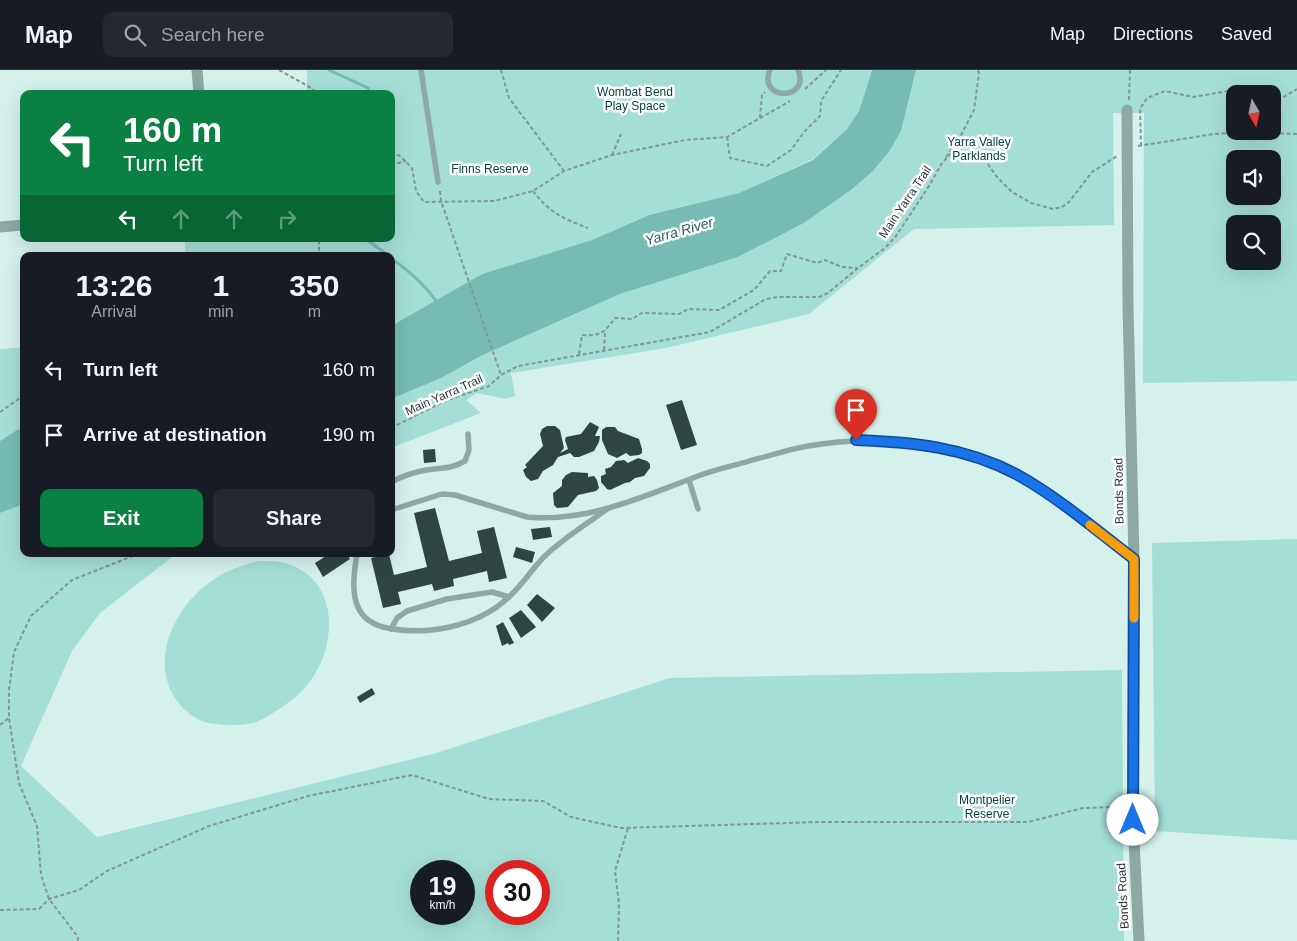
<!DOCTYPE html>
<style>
:root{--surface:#171b24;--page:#242831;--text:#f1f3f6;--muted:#9ea1a6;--line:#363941;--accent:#0b8043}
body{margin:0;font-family:Arial,sans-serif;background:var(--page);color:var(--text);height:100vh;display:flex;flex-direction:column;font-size:19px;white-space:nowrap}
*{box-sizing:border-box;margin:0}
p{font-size:16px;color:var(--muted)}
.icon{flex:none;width:28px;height:28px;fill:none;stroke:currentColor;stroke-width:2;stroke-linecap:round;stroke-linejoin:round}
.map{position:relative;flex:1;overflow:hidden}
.details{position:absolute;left:20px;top:182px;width:375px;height:305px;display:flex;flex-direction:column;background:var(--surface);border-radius:10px;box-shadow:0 5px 20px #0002}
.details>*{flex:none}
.hud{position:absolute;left:20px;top:20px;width:375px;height:152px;border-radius:10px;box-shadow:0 5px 20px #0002;background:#0b8043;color:#fff;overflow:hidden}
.needle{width:32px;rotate:171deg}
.fabs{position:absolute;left:1226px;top:15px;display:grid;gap:10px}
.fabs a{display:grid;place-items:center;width:55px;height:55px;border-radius:10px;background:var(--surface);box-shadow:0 5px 20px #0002;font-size:25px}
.speed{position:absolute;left:410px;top:790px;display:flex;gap:10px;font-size:25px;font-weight:700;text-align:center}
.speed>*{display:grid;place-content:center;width:65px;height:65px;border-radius:50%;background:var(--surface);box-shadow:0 5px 20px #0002;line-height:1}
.speed small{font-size:12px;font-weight:400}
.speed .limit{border:8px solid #d22;background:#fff;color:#111}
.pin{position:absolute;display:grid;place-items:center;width:42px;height:42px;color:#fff;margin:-51px -21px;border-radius:50% 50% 50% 0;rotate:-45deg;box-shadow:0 0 5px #0007}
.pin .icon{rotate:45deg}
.me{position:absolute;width:55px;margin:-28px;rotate:0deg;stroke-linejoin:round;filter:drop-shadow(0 0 4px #0008)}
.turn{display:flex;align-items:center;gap:18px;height:105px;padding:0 20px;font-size:22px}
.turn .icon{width:65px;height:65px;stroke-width:2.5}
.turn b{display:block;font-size:35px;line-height:42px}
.lanes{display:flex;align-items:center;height:48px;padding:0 20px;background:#0003;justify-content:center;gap:25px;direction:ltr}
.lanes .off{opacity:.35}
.eta{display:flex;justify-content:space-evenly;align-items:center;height:85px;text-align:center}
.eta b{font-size:30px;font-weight:700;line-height:35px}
.action{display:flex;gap:10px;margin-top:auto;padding:10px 20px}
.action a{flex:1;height:58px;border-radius:10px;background:var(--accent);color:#fff;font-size:20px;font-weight:700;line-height:58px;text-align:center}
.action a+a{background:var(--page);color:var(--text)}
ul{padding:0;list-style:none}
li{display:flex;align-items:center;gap:15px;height:65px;padding:0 20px}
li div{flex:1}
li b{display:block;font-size:19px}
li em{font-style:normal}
header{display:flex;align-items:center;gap:30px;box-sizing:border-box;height:70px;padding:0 25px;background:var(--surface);border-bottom:1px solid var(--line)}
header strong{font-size:24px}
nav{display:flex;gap:28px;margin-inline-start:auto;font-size:18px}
.search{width:350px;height:45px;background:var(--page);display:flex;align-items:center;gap:12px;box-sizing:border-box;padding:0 18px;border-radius:10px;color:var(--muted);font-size:19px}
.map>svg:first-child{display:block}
.green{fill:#a5ded5;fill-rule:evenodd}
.water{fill:#77bcb2}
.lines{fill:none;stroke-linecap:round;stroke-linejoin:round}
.stream{stroke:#77bcb2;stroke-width:3}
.building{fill:#2e4643}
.path{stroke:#839794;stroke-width:2;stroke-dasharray:4 2.5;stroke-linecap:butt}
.lane{stroke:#8da9a4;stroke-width:5.5}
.street{stroke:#8da9a4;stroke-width:11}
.route-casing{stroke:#114b97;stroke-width:12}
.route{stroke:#1a73e8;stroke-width:9}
.slow{stroke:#f59e0b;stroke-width:9}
.labels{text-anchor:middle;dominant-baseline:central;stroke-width:5;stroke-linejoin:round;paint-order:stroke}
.park-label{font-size:12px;fill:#03453f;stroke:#fff}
.street-label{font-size:12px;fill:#2b3634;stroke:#fff}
.water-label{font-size:14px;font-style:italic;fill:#28615a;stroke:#fff}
</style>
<header>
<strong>Map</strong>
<div class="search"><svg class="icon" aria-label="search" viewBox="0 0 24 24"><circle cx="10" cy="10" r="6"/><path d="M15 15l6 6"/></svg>Search here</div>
<nav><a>Map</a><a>Directions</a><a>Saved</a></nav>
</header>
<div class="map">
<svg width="1297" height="871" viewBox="0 0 1297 871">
<rect width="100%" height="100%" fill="#d4f1ec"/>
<g class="green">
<path d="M307 0H872L859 41 847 59 813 89 739 123 649 145 592 170 482 204 391 256V186H185V169H391V24H307Z"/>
<path d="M916 0H1297V311L1143 313 1144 43H1113L1114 155 914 159 809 244 666 278 511 303 515 326 506 329 477 323 466 330 481 343 391 378V329L439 309 483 285 620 224 738 187 804 153 851 120 872 102 889 82 901 61ZM1235 24H1272V61H1235ZM1235 89H1272V126H1235ZM1235 154H1272V191H1235Z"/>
<path d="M24 277V358L17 360 0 371V279Z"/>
<path d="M24 434V484H176L100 543 72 581 21 696 97 767 433 684 670 608 1122 600 1124 871H0V443ZM421 801H464V844H421ZM496 801H539V844H496Z"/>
<path d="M1297 469V770L1155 761 1152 473Z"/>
<path d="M258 491C268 491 278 490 288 494 341 511 337 578 308 614 300 624 290 632 279 639 272 644 261 651 253 653 241 656 227 655 215 654 200 653 186 643 177 631 148 591 175 535 213 510 227 500 241 496 258 491Z"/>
</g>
<g class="water">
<path d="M872 0H916L901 61 889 82 872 102 851 120 804 153 738 187 620 224 483 285 439 309 391 329V256L482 204 592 170 649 145 739 123 813 90 847 59 859 41Z"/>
<path d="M24 358V434L0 443V371L17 360Z"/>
</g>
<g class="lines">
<g class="stream">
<path d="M329 0 368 18 369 24"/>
<path d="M366 169 389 186"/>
<path d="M391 188C408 200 425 215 437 232"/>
</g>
</g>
<g class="building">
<path d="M682 330 697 375 681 380 666 335Z"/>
<path d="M590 352 599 357 595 366H600L599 372 594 381 579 387H574L570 383 558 387 553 395 543 401 538 409 531 411 526 407 523 400 527 397 525 395 543 376 540 364 542 359 547 356H555L560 360 564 378 560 383 568 379 565 370 566 367 581 364Z"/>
<path d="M606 357H615L618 361 639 369 642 379V383L639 385 630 386 626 383 617 388 608 384 602 370V360Z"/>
<path d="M435 379 436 392 424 393 423 380Z"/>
<path d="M638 388 647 391 650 394V398L644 406 635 408 630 412 625 413 610 420 607 419 601 412V406L606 404 605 399 611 397 616 391 624 390 628 393Z"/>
<path d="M572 402 588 403V407L594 406 597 410 599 418 596 421 578 425 568 437 557 438 554 435 553 423 562 416V410L566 405Z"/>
<path d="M435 438 449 491 482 483 477 461 494 457 507 508 489 512 487 501 453 509 454 516 434 521 432 514 398 522 401 534 383 538 371 488 389 484 394 505 427 497 414 443Z"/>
<path d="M550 457 552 467 533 470 531 459Z"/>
<path d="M516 477 535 482 532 493 513 487Z"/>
<path d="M329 484H347L350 489 323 507 315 493Z"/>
<path d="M537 524 555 538 542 552 527 535Z"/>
<path d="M521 540 536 557 521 568 509 548Z"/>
<path d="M503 552 514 573 509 575 508 573 502 576 496 556Z"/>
<path d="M372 618 375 624 360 633 357 627Z"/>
</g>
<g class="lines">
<g class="path">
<path d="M279 0 313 19 314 24"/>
<path d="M501 0 509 28 564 101"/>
<path d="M805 19 826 0"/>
<path d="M1129 30 1130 0"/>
<path d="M1272 34 1297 19"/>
<path d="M760 48 762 25 765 22"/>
<path d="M727 67 730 88 767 96 791 80 804 62 820 46 821 31 841 0"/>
<path d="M1138 76 1214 64 1245 62 1297 64"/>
<path d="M1141 76 1140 39 1147 28 1165 21 1193 27 1234 20 1246 24"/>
<path d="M391 82 400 86 412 98 416 121 424 132 494 131 533 121 564 101 612 85 685 70 727 67 790 31"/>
<path d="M612 85 621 64"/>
<path d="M946 87 961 65 974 40 979 4 978 0"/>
<path d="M391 95 406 91"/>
<path d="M440 121 441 131 501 305"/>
<path d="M533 121C549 142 563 149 588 158"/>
<path d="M315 186 319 180V169"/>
<path d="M604 280 605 261"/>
<path d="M579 284 582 265C601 266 604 263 615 248L632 249 642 243 679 244 688 239 719 240 754 220 770 201H781L787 184 817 193 825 190 842 197 857 198"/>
<path d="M0 342 20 328H24"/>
<path d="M391 358 445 331 489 316 501 305 518 296 710 262 766 229 778 227H819L828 223 858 198 885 178 896 166 929 116 942 93 954 80 962 75 971 76 977 79 997 107 1012 122 1031 133 1053 139 1062 137 1069 132 1092 102 1117 86"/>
<path d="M0 655 9 648"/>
<path d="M0 840 39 839 49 829 79 820 107 801 209 756 308 726 412 705 489 729 543 731 571 747 621 758 820 752H1028L1083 738 1113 737 1119 739 1122 748"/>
<path d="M78 871V867L49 829 41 805 37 756 19 713 9 648V620L14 582 31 546 72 510 138 484"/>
<path d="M618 871 619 834 615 801 628 758"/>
</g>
<g class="lane">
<path d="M421 0 438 112"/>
<path d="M770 0C757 31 811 31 798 0"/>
<path d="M689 410 698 439"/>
<path d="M391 412C403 406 413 402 426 400 443 397 449 400 465 391L469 380 468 364"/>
<path d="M391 440 442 424 455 425 527 447C586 453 645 426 698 406 717 399 737 395 756 389 773 385 790 379 808 376 877 364 951 372 1014 403 1056 424 1097 461 1134 489"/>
<path d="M357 484C352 512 348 548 383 557 426 567 479 557 511 525 524 513 533 497 546 485 564 468 587 454 607 439"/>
<path d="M391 559 397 548 407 541 447 529 492 522 509 527"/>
</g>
<g class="street">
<path d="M197 0 199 24"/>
<path d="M1127 40 1128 236 1134 489 1133 750 1139 871"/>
<path d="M0 157 24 155"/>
</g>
</g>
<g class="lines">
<defs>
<path id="route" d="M856 370C912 372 965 377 1016 404 1058 427 1096 460 1134 489L1133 750"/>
</defs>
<use href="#route" class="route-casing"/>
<use href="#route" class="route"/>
<path class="slow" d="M1090 455 1134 489V548"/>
</g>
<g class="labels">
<g class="park-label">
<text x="635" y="22">Wombat Bend<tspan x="635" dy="14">Play Space</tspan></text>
<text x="979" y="72">Yarra Valley<tspan x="979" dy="14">Parklands</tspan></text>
<text x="490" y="99">Finns Reserve</text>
<text x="987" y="730">Montpelier<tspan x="987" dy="14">Reserve</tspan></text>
</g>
<g class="street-label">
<text transform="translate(905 132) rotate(-56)">Main Yarra Trail</text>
<text transform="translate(444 325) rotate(-24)">Main Yarra Trail</text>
<text transform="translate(1119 421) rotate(-91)">Bonds Road</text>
<text transform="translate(1123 826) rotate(-93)">Bonds Road</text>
</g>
<g class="water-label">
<text transform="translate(679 161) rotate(-16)">Yarra River</text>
</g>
</g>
</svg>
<div class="fabs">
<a><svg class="needle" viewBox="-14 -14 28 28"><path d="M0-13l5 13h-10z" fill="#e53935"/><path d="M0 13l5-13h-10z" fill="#9ea1a6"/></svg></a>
<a><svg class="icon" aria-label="sound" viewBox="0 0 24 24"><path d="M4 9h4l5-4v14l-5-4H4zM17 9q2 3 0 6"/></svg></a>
<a><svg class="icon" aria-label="search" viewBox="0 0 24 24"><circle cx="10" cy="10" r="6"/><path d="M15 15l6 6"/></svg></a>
</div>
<div class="speed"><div>19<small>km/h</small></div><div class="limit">30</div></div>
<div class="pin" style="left:856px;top:370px;background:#d93025"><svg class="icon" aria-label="arrive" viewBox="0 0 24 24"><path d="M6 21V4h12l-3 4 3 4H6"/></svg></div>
<svg class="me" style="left:1133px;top:750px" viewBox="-20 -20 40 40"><circle r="19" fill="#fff"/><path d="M0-13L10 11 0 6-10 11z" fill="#1a73e8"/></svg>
<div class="hud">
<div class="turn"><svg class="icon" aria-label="left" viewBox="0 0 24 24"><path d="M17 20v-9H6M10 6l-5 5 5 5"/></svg><div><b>160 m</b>Turn left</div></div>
<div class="lanes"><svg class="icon" aria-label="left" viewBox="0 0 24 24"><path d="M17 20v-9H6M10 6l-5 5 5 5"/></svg><svg class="icon off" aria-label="ahead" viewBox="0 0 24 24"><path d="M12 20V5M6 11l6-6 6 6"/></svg><svg class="icon off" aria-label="ahead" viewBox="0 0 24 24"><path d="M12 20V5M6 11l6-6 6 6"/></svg><svg class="icon off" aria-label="right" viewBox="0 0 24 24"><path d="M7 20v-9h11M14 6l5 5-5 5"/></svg></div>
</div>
<section class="details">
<div class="eta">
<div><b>13:26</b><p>Arrival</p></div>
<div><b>1</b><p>min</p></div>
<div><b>350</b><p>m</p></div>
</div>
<ul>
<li><svg class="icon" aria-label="left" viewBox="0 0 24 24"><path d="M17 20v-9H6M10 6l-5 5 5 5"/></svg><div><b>Turn left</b></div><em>160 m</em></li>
<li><svg class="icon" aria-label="arrive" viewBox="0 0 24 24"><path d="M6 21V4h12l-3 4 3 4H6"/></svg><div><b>Arrive at destination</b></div><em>190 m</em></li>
</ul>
<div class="action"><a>Exit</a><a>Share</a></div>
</section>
</div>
